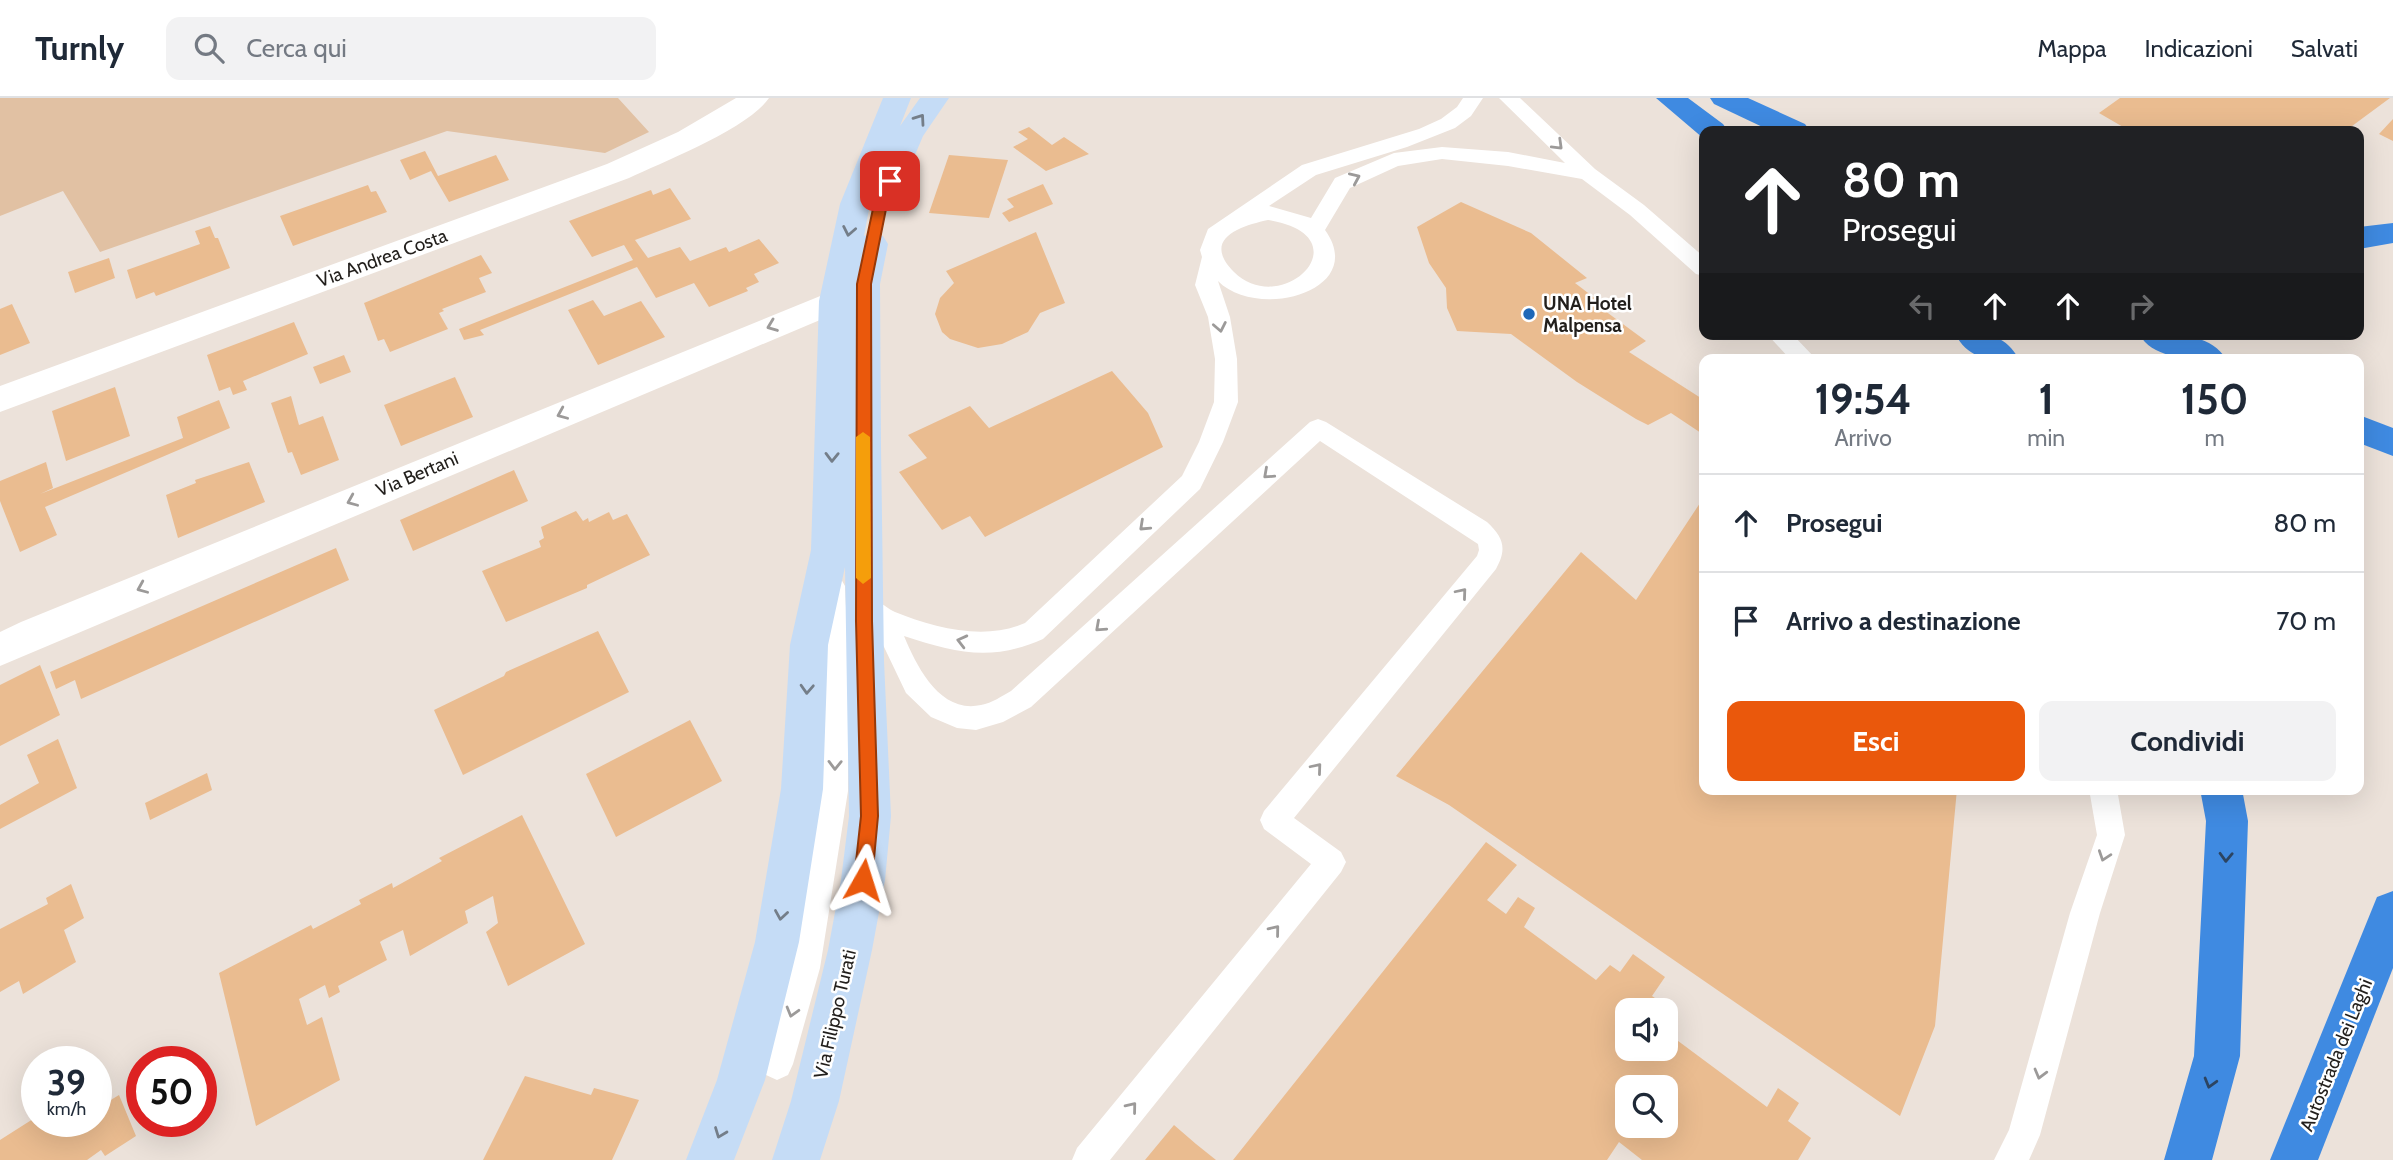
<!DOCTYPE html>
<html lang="it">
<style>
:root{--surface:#fff;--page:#f2f2f3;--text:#1f2937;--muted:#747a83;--line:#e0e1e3;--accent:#ea580c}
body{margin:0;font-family:Cabin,sans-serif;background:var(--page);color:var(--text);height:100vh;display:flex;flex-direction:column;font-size:26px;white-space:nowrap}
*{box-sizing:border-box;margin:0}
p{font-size:23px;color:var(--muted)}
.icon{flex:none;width:38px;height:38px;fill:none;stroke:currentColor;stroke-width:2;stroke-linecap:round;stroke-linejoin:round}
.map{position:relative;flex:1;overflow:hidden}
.panel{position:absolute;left:1699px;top:256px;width:665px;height:441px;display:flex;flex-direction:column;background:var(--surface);border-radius:14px;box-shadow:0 7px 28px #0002}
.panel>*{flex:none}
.guide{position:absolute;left:1699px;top:28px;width:665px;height:214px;border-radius:14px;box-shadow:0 7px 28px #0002;background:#202124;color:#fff;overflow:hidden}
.fabs{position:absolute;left:1615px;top:900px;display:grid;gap:14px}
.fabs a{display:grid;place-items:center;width:63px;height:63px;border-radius:14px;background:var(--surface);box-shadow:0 7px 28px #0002;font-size:35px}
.speed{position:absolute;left:21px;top:948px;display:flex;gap:14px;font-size:35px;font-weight:700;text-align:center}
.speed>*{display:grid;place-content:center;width:91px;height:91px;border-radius:50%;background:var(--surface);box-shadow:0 7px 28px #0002;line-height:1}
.speed small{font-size:18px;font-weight:400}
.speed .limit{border:10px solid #d22;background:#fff;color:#111}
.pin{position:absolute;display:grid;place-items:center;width:60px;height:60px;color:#fff;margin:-30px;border-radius:14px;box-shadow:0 4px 10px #0006}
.me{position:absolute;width:77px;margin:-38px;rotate:6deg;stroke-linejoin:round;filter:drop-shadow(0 0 5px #0008)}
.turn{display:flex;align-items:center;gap:24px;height:147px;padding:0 28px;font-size:32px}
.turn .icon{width:91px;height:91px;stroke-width:2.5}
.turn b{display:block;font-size:49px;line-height:60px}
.lanes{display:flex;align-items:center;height:66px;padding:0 28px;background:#0003;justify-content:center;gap:35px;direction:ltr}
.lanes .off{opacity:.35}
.eta{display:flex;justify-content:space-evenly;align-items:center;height:119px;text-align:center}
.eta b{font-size:42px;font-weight:700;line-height:49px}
.cta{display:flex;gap:14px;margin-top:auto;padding:14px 28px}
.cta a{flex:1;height:80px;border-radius:14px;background:var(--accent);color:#fff;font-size:28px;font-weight:700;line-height:80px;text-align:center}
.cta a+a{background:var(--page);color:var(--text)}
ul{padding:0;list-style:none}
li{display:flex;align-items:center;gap:21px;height:98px;padding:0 28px;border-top:2px solid var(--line)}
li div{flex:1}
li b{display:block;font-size:26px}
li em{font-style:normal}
header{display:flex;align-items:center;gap:42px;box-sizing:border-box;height:98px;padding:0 35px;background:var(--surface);border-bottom:2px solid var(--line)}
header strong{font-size:33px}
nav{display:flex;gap:38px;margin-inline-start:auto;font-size:24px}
.search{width:490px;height:63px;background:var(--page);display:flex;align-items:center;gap:18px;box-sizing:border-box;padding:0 24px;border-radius:14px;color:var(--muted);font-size:26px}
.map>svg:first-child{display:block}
.green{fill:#e1c1a3}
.building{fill:#eabc90;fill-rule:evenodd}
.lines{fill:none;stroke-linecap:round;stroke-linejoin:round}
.lane{fill:#fff;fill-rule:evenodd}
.street{fill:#fff;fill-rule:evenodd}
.secondary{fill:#c5dcf6;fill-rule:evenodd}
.highway{fill:#3f8ae1;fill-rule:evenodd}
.oneway{stroke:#747e89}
.oneway2{stroke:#9c9a99}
.oneway3{stroke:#2c4461}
.route{fill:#ea580c;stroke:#983908;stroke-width:2}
.slow{fill:#f59e0b}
.poi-dot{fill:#1f68b8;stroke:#fff;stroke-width:2.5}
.labels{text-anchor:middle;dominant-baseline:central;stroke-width:5;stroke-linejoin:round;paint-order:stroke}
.street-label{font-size:19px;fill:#221f1c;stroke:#fff}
.poi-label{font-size:19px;font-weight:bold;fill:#221f1c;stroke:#fff;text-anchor:start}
</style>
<header>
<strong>Turnly</strong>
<div class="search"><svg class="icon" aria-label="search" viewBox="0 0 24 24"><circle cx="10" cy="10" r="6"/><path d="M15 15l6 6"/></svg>Cerca qui</div>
<nav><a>Mappa</a><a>Indicazioni</a><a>Salvati</a></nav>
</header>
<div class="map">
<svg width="2393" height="1062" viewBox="0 0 2393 1062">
<rect width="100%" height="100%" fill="#ece2da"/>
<path class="green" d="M0 0H618L649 34 605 55 447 33 100 154 63 93 0 118Z"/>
<g class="building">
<path d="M2120 0H2390L2348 31 2338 33H2288L2281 29 2275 33H2254L2245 28 2238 33H2130L2099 15Z"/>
<path d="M2393 21V43L2379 36Z"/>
<path d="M1029 29 1052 47 1064 39 1089 56 1046 73 1013 49 1028 41 1018 34Z"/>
<path d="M425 53 438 78 496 57 509 82 449 104 431 73 410 82 400 62Z"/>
<path d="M949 57 1008 62 989 120 929 115Z"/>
<path d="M1043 86 1053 106 1009 124 1002 115 1014 109 1007 101Z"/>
<path d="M368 87 371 94 376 93 387 114 293 148 280 118Z"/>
<path d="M670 90 691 121 635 142 648 160 680 149 690 163 726 149 729 154 759 141 779 165 754 176 759 184 746 190 748 193 709 209 694 185 656 200 637 169 480 232 484 237 464 242 459 231 633 162 624 147 592 159 569 123 651 92 653 97Z"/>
<path d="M1461 104 1531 135 1587 180 1575 185 1600 204 1597 207 1646 243 1629 254 1704 302V337L1671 315 1648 327 1636 321 1577 284 1511 236 1457 233 1447 210 1446 190 1429 165 1417 129Z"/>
<path d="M210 128 215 140H218L230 170 156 198 154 194 136 201 127 172 200 146 195 133Z"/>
<path d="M1036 134 1065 205 1040 215 1028 234 1002 246 978 250 950 241 942 234 935 216 940 200 954 185 946 173Z"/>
<path d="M481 157 492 175 479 180 486 194 442 211 444 213 439 215 448 231 390 254 384 241 378 243 364 205Z"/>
<path d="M109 160 115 180 75 195 68 174Z"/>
<path d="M593 202 604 218 641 203 665 239 598 267 568 212Z"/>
<path d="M12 206 30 245 0 257V211Z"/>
<path d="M294 224 308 256 243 283 247 292 233 297 230 289 219 293 207 257Z"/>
<path d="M344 257 351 274 320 286 313 269Z"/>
<path d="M1112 273 1148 315 1163 349 985 439 970 418 942 432 899 374 927 360 908 337 970 308 989 330Z"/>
<path d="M455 279 473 319 401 348 384 307Z"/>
<path d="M115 289 130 338 66 363 52 313Z"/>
<path d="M291 298 299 327 323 318 339 362 301 377 292 354 288 355 271 305Z"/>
<path d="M219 302 230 330 45 409 57 437 20 454 0 403V383L46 364 53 390 40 396 183 340 177 319Z"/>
<path d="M249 364 265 404 178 440 166 397 196 385 195 382Z"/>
<path d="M514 372 528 403 413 453 400 422Z"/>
<path d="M1704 399V691H1957L1935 928 1900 1018 1449 707 1396 678 1581 454 1636 502Z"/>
<path d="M576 413 583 423 588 420 589 424 609 414 613 422 627 416 650 457 587 487V490L506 524 482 473 541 449 539 443 544 440 541 429Z"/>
<path d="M336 450 349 482 81 601 75 582 56 591 50 574Z"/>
<path d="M598 533 629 594 463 677 434 612 504 578 506 574Z"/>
<path d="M40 567 60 617 0 648V587Z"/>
<path d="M690 622 722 683 616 739 586 676Z"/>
<path d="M58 641 77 690 0 731V707L39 685 27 657Z"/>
<path d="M207 675 212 692 150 722 145 705Z"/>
<path d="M522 717 585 846 508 888 486 834 498 825 493 798 465 813 468 825 410 858 403 832 383 842 380 844 387 862 338 888 340 894 329 900 325 887 299 901 307 927 322 919 340 982 256 1028 219 875 311 827 313 831 361 806 359 802 392 785 393 790 442 763 439 760Z"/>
<path d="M1486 744 1517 767 1487 802 1506 816 1518 799 1535 810 1524 829 1596 882 1610 867 1620 874 1633 856 1665 879 1652 898 1661 904 1657 912H1628V950H1666V934L1767 1009 1778 990 1799 1005 1788 1023 1811 1040 1798 1062H1642L1619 1044 1607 1062H1233ZM1628 989H1666V1027H1628Z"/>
<path d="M71 786 84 820 64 832 76 864 23 896 19 883 0 894V831L48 806 46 800Z"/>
<path d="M525 978 591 997 594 990 639 1002 612 1062H483Z"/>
<path d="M119 997 136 1038 105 1058 101 1052 87 1062H0V1042L33 1021 29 1009 37 1004V1024H96V1011Z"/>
<path d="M1174 1027 1196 1046 1216 1062H1145Z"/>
</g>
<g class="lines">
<g class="lane">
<path d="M1463 0H1483L1471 18 1455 30 1407 49 1316 77 1269 108 1311 120 1335 80 1394 55 1442 49 1508 54 1565 65 1499 0H1520L1595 71 1644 107 1704 159V178L1696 176 1630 117 1582 81 1508 68 1442 61 1398 68 1350 90 1325 132C1369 193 1257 223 1218 183L1230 219 1237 261 1238 304 1223 344 1200 391 1043 541C991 564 956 555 904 538 917 569 940 616 981 607 992 605 1002 598 1011 593L1310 324 1318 321 1326 324 1487 424C1504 440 1507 451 1496 471L1294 720 1341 754 1346 764 1341 774 1110 1062H1072L1077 1050 1311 766 1264 731 1260 722 1264 713 1477 458 1479 452 1478 446 1320 343 1031 609 1003 624 976 632 957 630 931 619 906 595 874 528 863 514 867 506 876 503C884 506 888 511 895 514 934 530 985 543 1025 525L1182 378 1199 344 1214 304 1215 261 1208 219 1195 187 1202 159 1200 152 1208 131 1302 67 1419 31 1441 21 1457 9ZM1268 122C1366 138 1283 222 1234 174 1201 141 1240 128 1268 122Z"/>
<path d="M1767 236H1792L1816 261H1790Z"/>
<path d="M832 477 841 481 845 488 849 574 848 693 820 870 793 966 788 977 777 982 766 977 761 966 790 870 820 693 823 574 819 488 823 481Z"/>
<path d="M2089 691H2117L2125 737 2100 815 2040 1037 2029 1062H1994L2009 1032 2070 815 2097 737Z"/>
</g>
<g class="street">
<path d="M736 0H769C749 30 663 64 629 80L0 314V288L607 66 678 34Z"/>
<path d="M835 192 846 195 851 203 846 211 0 568V534L21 524Z"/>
</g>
<path class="secondary" d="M883 0H911L900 28 920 0H949L923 38 907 76 896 79 885 76 883 72 870 106 864 138 872 135 883 138 888 146 880 186 881 348 884 563 891 718 885 782 872 852 839 1003 820 1062H772L791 1003 828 852 841 782 849 718 845 469 828 547 823 691 799 844 765 982 734 1062H686L717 982 755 844 781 691 790 547 811 452 819 203 840 106Z"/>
<g class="highway">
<path d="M1656 0H1688L1723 26 1728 33H1704L1703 40Z"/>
<path d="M1710 0H1748L1805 26 1810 33H1771L1714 6Z"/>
<path d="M2393 125V145L2359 151V129Z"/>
<path d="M1955 236C1983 236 2003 233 2019 261 1990 261 1971 264 1955 236Z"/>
<path d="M2139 236C2167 236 2210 233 2226 261 2198 261 2155 264 2139 236Z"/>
<path d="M2359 317 2393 330V358L2359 345Z"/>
<path d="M2200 691H2242L2248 723 2240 958 2212 1062H2164L2194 958 2206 723Z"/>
<path d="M2393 793V870L2318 1062H2270L2377 799Z"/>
</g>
</g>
<defs><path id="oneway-chevron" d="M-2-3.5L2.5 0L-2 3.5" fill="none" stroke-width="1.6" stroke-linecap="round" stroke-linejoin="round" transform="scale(1.75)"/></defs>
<g class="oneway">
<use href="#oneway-chevron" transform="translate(920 21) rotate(-55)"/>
<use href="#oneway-chevron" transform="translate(849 133) rotate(101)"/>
<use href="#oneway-chevron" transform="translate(832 359) rotate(91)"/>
<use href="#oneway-chevron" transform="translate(807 591) rotate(93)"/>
<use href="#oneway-chevron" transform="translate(781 817) rotate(99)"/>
<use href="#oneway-chevron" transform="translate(720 1035) rotate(111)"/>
</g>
<g class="oneway2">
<use href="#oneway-chevron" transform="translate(1558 47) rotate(44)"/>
<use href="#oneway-chevron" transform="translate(1355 80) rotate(-24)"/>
<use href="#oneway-chevron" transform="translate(772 228) rotate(159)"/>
<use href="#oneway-chevron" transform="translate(1220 229) rotate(79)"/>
<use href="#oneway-chevron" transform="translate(562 316) rotate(157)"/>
<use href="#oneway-chevron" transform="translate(1268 376) rotate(138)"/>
<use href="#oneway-chevron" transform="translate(352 403) rotate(157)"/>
<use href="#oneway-chevron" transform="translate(1144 428) rotate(137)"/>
<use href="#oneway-chevron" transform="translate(142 490) rotate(157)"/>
<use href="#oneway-chevron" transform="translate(1462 495) rotate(-50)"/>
<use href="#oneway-chevron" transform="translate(1100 529) rotate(138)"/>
<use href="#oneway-chevron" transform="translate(962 543) rotate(-166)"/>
<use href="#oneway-chevron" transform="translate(835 667) rotate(91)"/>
<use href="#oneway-chevron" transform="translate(1317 670) rotate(-50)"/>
<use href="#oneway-chevron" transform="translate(2104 758) rotate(109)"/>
<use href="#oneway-chevron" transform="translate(1275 832) rotate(-51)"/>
<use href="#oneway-chevron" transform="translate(792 914) rotate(106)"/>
<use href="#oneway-chevron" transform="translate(2040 976) rotate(105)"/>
<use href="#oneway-chevron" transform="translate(1132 1009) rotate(-51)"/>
</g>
<g class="oneway3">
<use href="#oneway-chevron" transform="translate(2226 759) rotate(92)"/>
<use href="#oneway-chevron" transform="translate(2210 985) rotate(106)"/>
</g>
<path class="route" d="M890 79 896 83 887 106 871 186 872 523 878 718 872 782 869 788 863 790 857 788 854 782 861 718 856 523 857 186 874 106 884 83Z"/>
<path class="slow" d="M863 334 870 339 871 480 863 486 856 480V339Z"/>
<circle class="poi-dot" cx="1529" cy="216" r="7"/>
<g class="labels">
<g class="street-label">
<text transform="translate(382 160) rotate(-20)">Via Andrea Costa</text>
<text transform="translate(417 376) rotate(-23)">Via Bertani</text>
<text transform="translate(835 916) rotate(-77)">Via Filippo Turati</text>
<text transform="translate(2336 957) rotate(-68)">Autostrada dei Laghi</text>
</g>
<g class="poi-label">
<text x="1543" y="205">UNA Hotel<tspan x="1543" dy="22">Malpensa</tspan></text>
</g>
</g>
</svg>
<div class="fabs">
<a><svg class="icon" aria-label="sound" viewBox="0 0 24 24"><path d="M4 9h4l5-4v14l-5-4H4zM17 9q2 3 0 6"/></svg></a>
<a><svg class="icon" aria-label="search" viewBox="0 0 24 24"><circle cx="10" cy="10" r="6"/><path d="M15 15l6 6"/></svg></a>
</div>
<div class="speed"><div>39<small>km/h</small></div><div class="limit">50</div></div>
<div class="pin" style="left:890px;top:83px;background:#d93025"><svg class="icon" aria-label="arrive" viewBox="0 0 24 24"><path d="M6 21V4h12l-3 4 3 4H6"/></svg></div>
<svg class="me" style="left:863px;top:782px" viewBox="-20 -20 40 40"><path d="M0-17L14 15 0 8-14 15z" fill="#ea580c" stroke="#fff" stroke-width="4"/></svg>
<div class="guide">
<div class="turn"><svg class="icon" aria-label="ahead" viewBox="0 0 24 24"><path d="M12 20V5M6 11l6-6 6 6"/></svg><div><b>80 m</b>Prosegui</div></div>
<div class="lanes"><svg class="icon off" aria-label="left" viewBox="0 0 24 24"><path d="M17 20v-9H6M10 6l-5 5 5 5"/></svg><svg class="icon" aria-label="ahead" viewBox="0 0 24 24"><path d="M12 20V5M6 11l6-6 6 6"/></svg><svg class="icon" aria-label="ahead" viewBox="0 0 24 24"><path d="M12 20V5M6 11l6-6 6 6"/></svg><svg class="icon off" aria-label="right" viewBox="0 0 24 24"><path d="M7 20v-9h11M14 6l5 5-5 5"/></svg></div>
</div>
<section class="panel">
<div class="eta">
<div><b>19:54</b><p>Arrivo</p></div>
<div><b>1</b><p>min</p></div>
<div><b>150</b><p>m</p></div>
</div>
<ul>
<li><svg class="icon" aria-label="ahead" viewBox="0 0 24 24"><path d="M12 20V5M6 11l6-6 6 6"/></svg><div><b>Prosegui</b></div><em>80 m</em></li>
<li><svg class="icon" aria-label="arrive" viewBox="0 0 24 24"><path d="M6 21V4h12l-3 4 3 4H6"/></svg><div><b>Arrivo a destinazione</b></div><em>70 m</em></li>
</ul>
<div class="cta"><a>Esci</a><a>Condividi</a></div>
</section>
</div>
